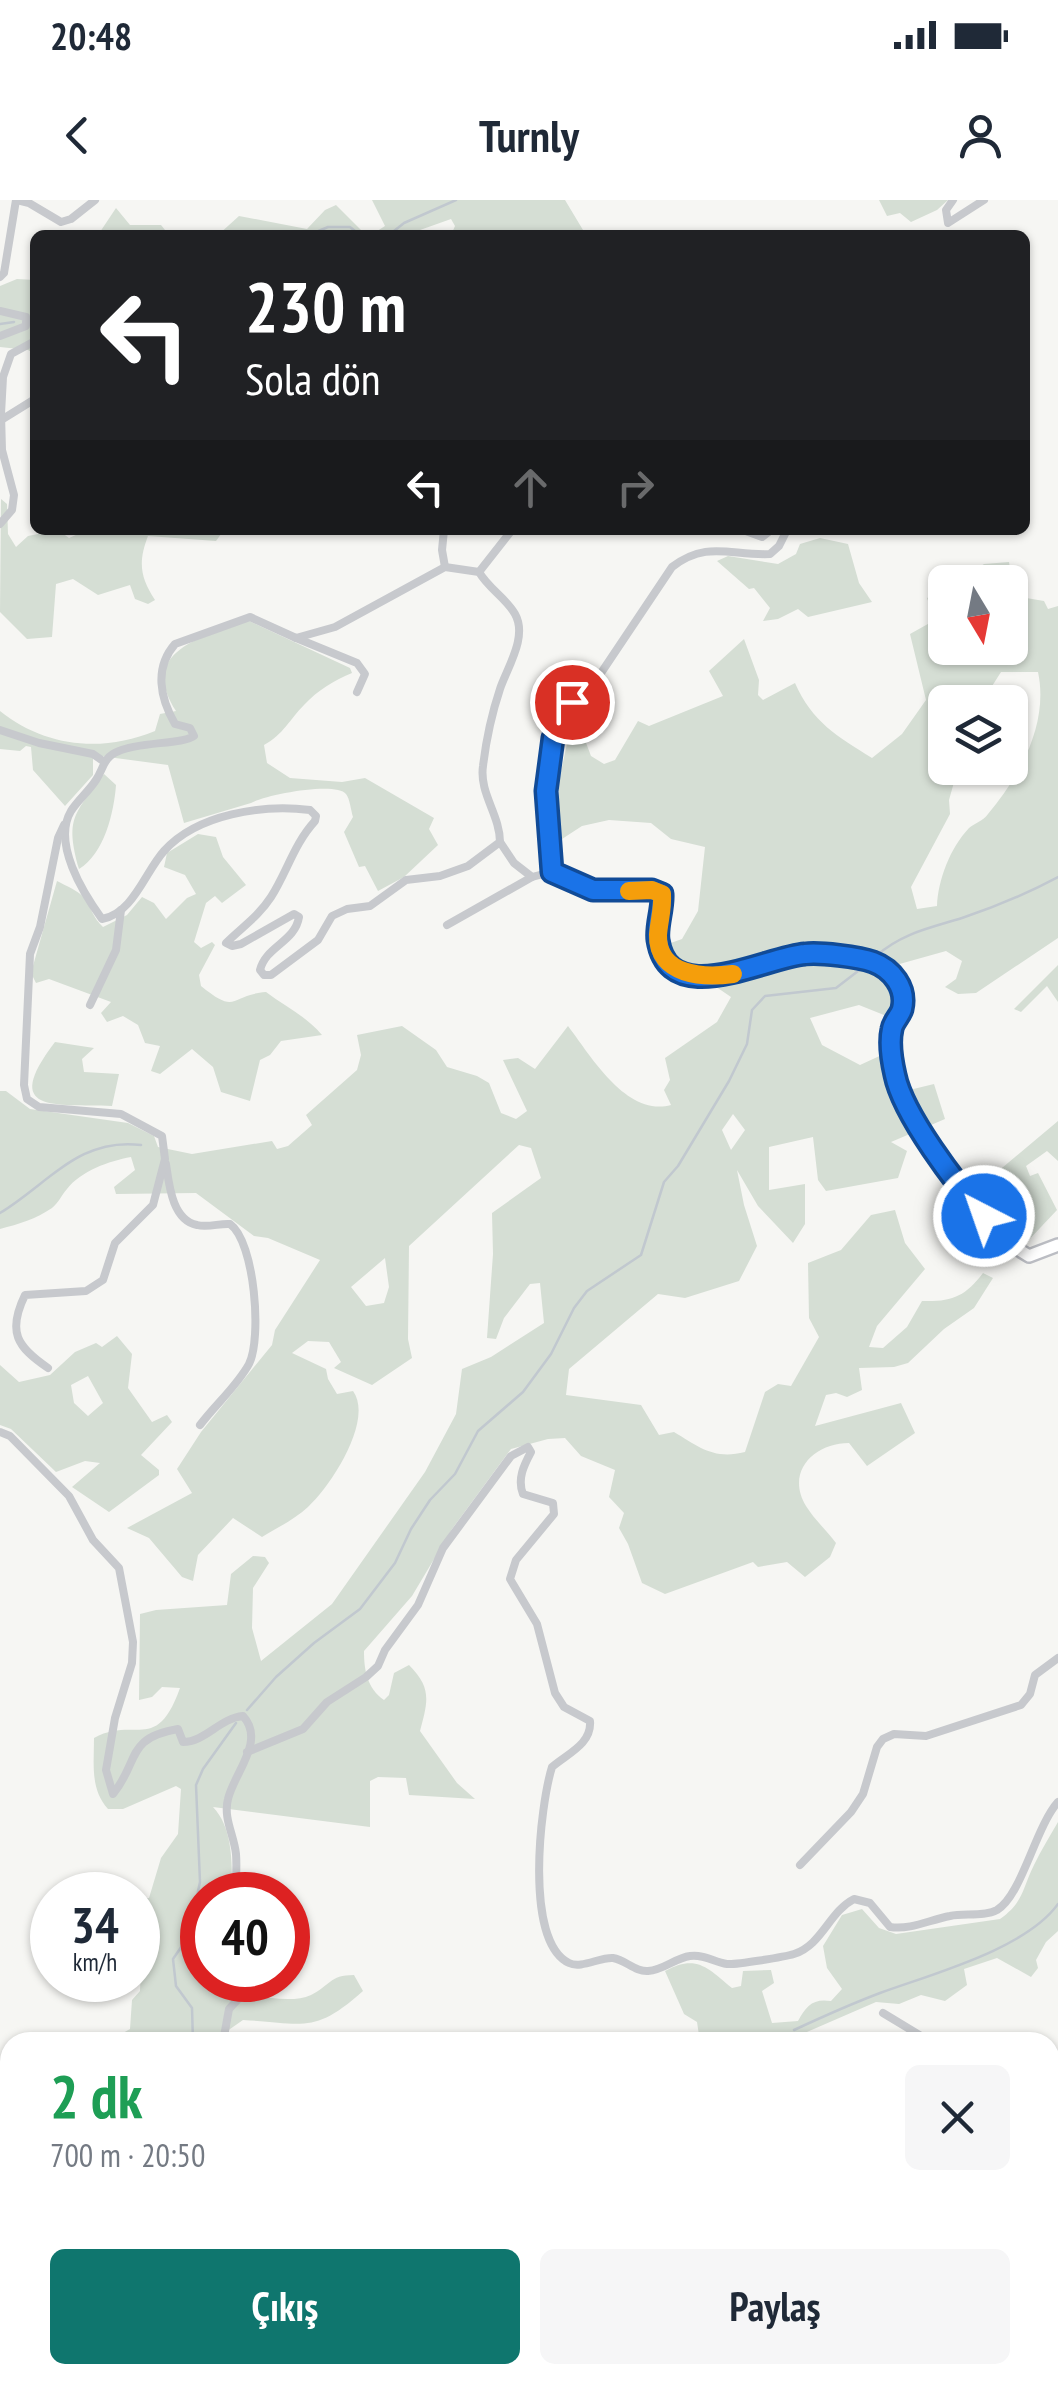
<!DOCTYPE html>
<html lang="tr">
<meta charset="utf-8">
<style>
:root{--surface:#fff;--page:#f6f6f7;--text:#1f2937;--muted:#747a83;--accent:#0f766e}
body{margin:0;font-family:"PT Sans Narrow",sans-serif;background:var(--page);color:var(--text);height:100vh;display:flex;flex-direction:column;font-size:38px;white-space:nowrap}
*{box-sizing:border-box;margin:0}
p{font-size:32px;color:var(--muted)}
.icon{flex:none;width:55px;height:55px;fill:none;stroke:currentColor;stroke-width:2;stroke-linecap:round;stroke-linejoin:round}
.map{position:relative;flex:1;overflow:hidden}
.details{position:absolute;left:0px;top:1832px;width:1060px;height:352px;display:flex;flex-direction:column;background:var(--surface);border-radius:30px 30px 0 0;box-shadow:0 2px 8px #0004}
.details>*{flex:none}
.hud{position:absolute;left:30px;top:30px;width:1000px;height:305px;border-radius:15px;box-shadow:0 2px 8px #0004;background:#202124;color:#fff;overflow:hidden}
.needle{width:65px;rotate:170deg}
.buttons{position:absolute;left:928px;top:365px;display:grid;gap:20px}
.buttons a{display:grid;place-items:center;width:100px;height:100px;border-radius:15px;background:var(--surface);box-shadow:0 2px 8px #0004;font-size:50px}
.speed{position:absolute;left:30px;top:1672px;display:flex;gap:20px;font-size:50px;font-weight:700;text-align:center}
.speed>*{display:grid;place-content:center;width:130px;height:130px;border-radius:50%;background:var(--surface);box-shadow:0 2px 8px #0004;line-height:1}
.speed small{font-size:25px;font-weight:400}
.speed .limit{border:15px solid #d22;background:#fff;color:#111}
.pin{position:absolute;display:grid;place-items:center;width:85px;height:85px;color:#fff;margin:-42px;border:5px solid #fff;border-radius:50%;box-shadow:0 2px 10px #0007}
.me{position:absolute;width:110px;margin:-55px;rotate:319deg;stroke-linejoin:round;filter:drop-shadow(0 0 8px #0008)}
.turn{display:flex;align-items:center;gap:35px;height:210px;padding:0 50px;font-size:45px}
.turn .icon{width:130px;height:130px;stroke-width:2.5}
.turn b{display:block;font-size:70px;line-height:85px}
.lanes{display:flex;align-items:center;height:95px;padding:0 50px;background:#0003;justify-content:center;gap:50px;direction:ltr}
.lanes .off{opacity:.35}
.round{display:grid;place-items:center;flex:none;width:105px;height:105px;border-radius:15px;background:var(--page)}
.headline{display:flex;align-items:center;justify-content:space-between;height:170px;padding:0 50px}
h1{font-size:60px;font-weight:700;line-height:75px;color:#1e9e55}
.action{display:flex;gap:20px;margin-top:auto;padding:20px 50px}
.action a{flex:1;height:115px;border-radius:15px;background:var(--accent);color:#fff;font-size:40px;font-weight:700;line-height:115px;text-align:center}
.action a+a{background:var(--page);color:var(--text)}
.status{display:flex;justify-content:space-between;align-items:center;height:70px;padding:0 50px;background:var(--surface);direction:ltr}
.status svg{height:28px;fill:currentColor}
header{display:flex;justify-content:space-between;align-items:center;height:130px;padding:0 50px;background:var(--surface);font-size:45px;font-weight:700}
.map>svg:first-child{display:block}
.green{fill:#d5ded4;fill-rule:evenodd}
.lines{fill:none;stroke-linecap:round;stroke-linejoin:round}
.stream{stroke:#c1c8cf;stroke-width:2.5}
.secondary-casing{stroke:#bbbdc3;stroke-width:16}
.street{stroke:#c7c9cd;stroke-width:8}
.secondary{stroke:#fff;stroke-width:11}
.route-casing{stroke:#114b97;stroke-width:25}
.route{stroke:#1a73e8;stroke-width:18}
.slow{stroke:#f59e0b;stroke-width:18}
</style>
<div class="status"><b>20:48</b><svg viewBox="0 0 49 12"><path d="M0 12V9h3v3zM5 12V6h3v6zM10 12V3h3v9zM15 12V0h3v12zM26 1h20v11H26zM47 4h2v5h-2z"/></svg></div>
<header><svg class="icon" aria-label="back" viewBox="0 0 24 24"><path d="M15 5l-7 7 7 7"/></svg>Turnly<svg class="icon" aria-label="person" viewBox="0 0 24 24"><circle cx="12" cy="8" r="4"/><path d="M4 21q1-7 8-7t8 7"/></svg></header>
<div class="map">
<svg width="1058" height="2184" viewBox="0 0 1058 2184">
<rect width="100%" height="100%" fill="#f6f6f3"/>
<g class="green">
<path d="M372 0H565L586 35H451L455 26 451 19 406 35H371L385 26Z"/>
<path d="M879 0H948L937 10 911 22 900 13 887 16Z"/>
<path d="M336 5 366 35H218L239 16 307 29 325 10Z"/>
<path d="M116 8 130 25H161L169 35H98Z"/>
<path d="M17 79 35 80V154L28 150 0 147V86Z"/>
<path d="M1 299 7 304 8 334 16 347 28 336 58 330 69 338 87 330H224L216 341 148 336C138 362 140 377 155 400L148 404 135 399 130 385 98 395 73 379 56 384 52 437 27 439 0 412Z"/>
<path d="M820 338 848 344 859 383 872 402 808 417 798 409 778 419 763 421 770 408 754 388 749 389 717 361 728 356 778 364 796 354 800 344Z"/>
<path d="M1009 362 1014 396 1044 401 1048 409 1058 406V738L976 793 958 794 945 787 956 779 962 761 946 751 896 765 883 775C894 787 899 801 889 817L859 805 810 818 822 845 860 865 886 853 891 884 897 893 934 884 945 919 891 942 907 951 898 978 826 991 818 980 813 937 769 947V990L805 984V1024L793 1043 758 1006 737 970 744 1005 757 1046 739 1081 685 1098 658 1094 569 1169 566 1195 641 1205 659 1235 674 1232C699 1247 714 1260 745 1252L765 1192 778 1184 791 1186 819 1137 809 1118 808 1063 841 1050 871 1015 895 1010 905 1043 925 1069 877 1126 869 1147 883 1148 907 1127 922 1101C951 1102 965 1097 983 1073L993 1078 974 1108 944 1129 908 1163 894 1167 859 1168 862 1190 847 1197 836 1193 826 1195 815 1226 901 1203 915 1233 867 1266 849 1243C815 1243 785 1271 806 1306 814 1319 827 1331 836 1343L830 1357 805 1377 787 1362 758 1367 753 1362 665 1394 642 1383 628 1344 619 1328 624 1313 609 1297 615 1270 581 1256 565 1238 548 1239 511 1249 452 1329 412 1396 364 1451C364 1470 367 1488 384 1500L389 1495 394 1473 409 1465C432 1488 428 1501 420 1531L457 1583 475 1599 409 1595 406 1578 378 1577 370 1581V1627L213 1607C233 1628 232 1663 232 1690L231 1695H202V1780H226L230 1791C253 1794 289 1805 311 1795 330 1786 329 1775 354 1775L363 1791C314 1835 303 1823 243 1820L220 1836 217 1842H107L130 1829 132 1800 140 1791 142 1743 146 1733 138 1730V1699L149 1698 161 1658 178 1634 181 1589 176 1586 123 1609H108C90 1589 94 1564 94 1538 135 1515 156 1555 180 1488L162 1487 152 1497 139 1500 140 1414 156 1410 227 1405 231 1374 253 1356 265 1357 269 1363 253 1388 252 1428 261 1461 332 1404 425 1272 456 1214 462 1169 491 1157 544 1123 540 1083 530 1084 504 1118 496 1139 487 1138 493 1054 492 1013 541 978 531 948 519 945 409 1046 408 1139 412 1158 372 1185 334 1168 341 1162 329 1142 308 1141 292 1153 326 1169 328 1179 337 1194 353 1191C374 1220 331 1286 308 1307 295 1319 277 1328 262 1337L233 1318 198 1355 193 1381 182 1377 149 1338 127 1328 192 1293 177 1269 201 1232 272 1145 275 1130 320 1060 268 1038 254 1036 196 993 116 994 114 987 135 970 131 957C109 961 81 971 67 989 61 996 59 1002 52 1008 36 1019 19 1024 0 1029V891H6L30 909 128 923 154 936 158 947 192 954 272 941 277 949 288 946 312 925 306 915 357 870 361 855 357 835 402 826 436 850 447 867 477 876 489 883 501 913 516 919 527 911 503 860 518 858 535 869 568 826C591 856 626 917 671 905L664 890 670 880 665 858 717 822 731 797 675 759 668 744 682 739 698 711 705 647 671 639 651 623 609 620 582 626 562 639 558 635 559 581 574 511 591 556 604 564 615 560 638 521 649 526 723 496 709 471 744 439 759 480 758 495 763 500 795 483C812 522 837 536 872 558L902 534 926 500 910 434 935 420 927 398 945 389V448H1010V382H958L984 364ZM1001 472H1038C1049 523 1020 576 988 614 983 621 975 623 969 628 950 648 938 680 937 706L917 709 911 687 950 614 949 600 958 568H945V502H982ZM733 914 745 930 731 950 722 930ZM385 1058 389 1087 384 1103 366 1106 351 1087Z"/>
<path d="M247 420 350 468 352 473C333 481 318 490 304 505 290 519 283 535 264 545L267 563 290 578 342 582 365 578 434 618 429 629 438 645 404 677 378 691 365 666 359 667 344 632 353 617C351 611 350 599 346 594 336 581 264 595 251 603L184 623 168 565 93 555V575L65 606 33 570 31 547 26 546 20 551 0 549V511C45 547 102 553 155 531L160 514 176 511C137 451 203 437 247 420Z"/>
<path d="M104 574 116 585C114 613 104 654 79 669 65 618 74 615 104 574Z"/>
<path d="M198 634 216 637 223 657 246 685 222 703 215 696 206 703 194 742 201 748 212 742 215 745 199 775 201 786C238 816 229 795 266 792 286 807 306 816 322 835L281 841 270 855 260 860 250 901 221 892 213 867 192 849 160 874 151 871 160 846 145 843 138 825 123 816 107 822 101 813 111 802 49 779 36 783 31 773 57 681C66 686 78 690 85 699 92 709 93 718 103 727L127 715 142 697 154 703 166 719 187 698 196 694 185 675 164 667 167 653Z"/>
<path d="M1058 765V802L1047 786 1021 812 1014 809Z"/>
<path d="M55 842 94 848 82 859 84 872 119 874 112 906C55 904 0 914 55 842Z"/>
<path d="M1058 921V961L1047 951 1026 966 1030 976 1038 973 1057 1010 1024 1045 971 994Z"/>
<path d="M117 1136 132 1154 128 1188 152 1222 167 1215 172 1222 141 1255 159 1270V1275L109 1312 72 1287 100 1263 85 1261 56 1272 11 1229 0 1225V1165L19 1182 50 1175 75 1152 96 1143 102 1147ZM88 1176 103 1203 88 1216 74 1203 71 1185Z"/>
<path d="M1058 1622V1731L1046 1742 1036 1760 1038 1768 1031 1777 997 1758 964 1769 967 1785 945 1801 921 1795 899 1804 876 1802 800 1835 804 1842H700L697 1822 684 1814 665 1771C696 1754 707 1767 732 1788L741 1786 743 1771 771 1770 774 1783 762 1791 772 1823 798 1821C806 1806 813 1798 831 1801L842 1789 827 1768 823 1746 842 1715 862 1709 879 1728 896 1734 1000 1719C1024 1702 1022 1689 1034 1665 1041 1650 1050 1636 1058 1622Z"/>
<path d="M403 2175H574V2184H407Z"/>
<path d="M696 2175H767L769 2184H686Z"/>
</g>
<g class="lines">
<g class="stream">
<path d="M247 35H254"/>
<path d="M309 35 328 27H350L360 35"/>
<path d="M389 35 404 23 456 0"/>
<path d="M0 124 14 122"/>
<path d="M876 756C902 733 930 728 962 718 995 707 1028 693 1058 677"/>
<path d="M0 1013C48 984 79 937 141 945"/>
<path d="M247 1510 276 1477 314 1443 360 1409 395 1363 411 1329 430 1300 455 1274 478 1231 523 1192 551 1154 574 1108 587 1091 641 1055 664 982 678 966 729 881 747 844 752 810 765 796 836 788 862 768"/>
<path d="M794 1830C822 1817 851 1804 880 1793 932 1774 1026 1749 1058 1704"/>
<path d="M193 1842 192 1808 176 1786 173 1759 188 1737 200 1682 196 1585 203 1569 236 1523"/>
<path d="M766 1842 777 1837"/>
<path d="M0 2128 10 2120"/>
<path d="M327 2184 330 2175"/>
</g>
<defs>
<path id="secondary" d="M551 672 593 690H652L662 695 663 713 658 738 666 761 687 775H732L807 753 873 762 900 782 902 808 891 829 895 879 949 977 1016 1048 1029 1056 1058 1045"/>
</defs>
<use href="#secondary" class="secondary-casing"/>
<g class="street">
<path d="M17 0 29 3 61 22 71 19 95 0"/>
<path d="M953 0 946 10 948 23 984 0"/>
<path d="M0 77 4 73 16 0"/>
<path d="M0 111 26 117V126L0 136"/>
<path d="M1 220 35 199"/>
<path d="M0 324 12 310 14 295 2 250 1 214 3 177 11 154 35 141"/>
<path d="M444 330 442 350 445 367"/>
<path d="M743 330 762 337 771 330"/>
<path d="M445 367 479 372C489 389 506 398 515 414 528 437 507 468 500 489 492 513 486 541 483 566 479 593 500 615 500 642L468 666 440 676 406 680 370 706 347 709 332 716 318 740 271 775H264L260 770C266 746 295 742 299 717L294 714 241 744 232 746 226 743C242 727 258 717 271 697 287 672 294 644 315 621L316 616 310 610C263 604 197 614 164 651 145 672 133 714 102 719 83 693 52 643 71 611 78 600 89 591 96 580 104 568 103 557 119 551 138 542 184 544 194 536L190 528 175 524C160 498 154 468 175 444L250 417 296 438 335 427Z"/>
<path d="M479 372 512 330"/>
<path d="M296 438 357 463 365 474 357 492"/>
<path d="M0 530 39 543 93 554 103 561"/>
<path d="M500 642 514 663 532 677 551 672 546 591 553 538 572 502 597 479 672 367C707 340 731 356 770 354L779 346 787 330"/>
<path d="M447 725 532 677"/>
<path d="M90 805 116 750 121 710"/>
<path d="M166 964C169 984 172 1020 197 1025 208 1028 220 1023 230 1024 255 1042 262 1139 249 1164 237 1186 215 1205 200 1225"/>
<path d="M48 1168C17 1147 7 1132 25 1095L86 1091 103 1080 115 1043 153 1005 165 959 162 936 121 914 39 907 27 899 24 885 30 754 40 727 58 638 64 625"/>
<path d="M0 1232 10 1236 69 1296 93 1340 119 1368 133 1442 132 1463 115 1518 106 1570 113 1594C140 1561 125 1538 178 1529L183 1542C205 1542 220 1518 243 1516 266 1541 234 1573 228 1599 223 1618 234 1635 236 1654 237 1667 236 1682 235 1695"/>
<path d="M247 1552 303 1529 327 1502 366 1477 378 1466 385 1450 418 1405 443 1348 511 1256 528 1247 531 1252C524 1265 517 1279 523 1294L553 1303 554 1314 516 1360 510 1379 537 1424 555 1493 564 1507 590 1521C592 1544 567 1554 552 1567 540 1606 524 1741 569 1763 581 1769 600 1757 613 1758 626 1760 635 1772 648 1771 664 1770 675 1758 690 1756 704 1754 714 1762 727 1764 735 1765 784 1757 794 1754 822 1745 829 1712 854 1699L870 1703 890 1727C911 1730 929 1720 950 1716 964 1713 984 1717 997 1710 1022 1695 1035 1628 1058 1602"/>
<path d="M800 1665 851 1612 863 1594 877 1547 883 1539 894 1534 926 1536 1021 1505 1030 1494 1035 1475 1058 1458"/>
<path d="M883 1813 931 1842"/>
<path d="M223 1842 229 1809 242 1795 239 1780"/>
<path d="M1050 1980 1058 1984"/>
<path d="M134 2175 137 2184"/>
<path d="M283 2184 295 2175"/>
</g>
<use href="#secondary" class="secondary"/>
</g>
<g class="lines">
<defs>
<path id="route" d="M572 502 553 538 546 591 552 672 593 690H652L662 694C663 709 656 726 658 740 669 811 765 757 805 754 819 752 859 757 873 762 892 769 907 788 902 809 900 816 893 822 892 829 889 842 892 862 895 875 903 915 957 985 984 1016"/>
</defs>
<use href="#route" class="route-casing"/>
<use href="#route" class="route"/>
<path class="slow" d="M629 691 652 690 662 694C663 709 659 721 658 735 657 776 704 778 733 774"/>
</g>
</svg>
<div class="buttons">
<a><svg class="needle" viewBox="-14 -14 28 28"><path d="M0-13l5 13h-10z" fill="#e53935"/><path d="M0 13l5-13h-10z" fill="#747a83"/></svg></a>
<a><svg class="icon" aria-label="layers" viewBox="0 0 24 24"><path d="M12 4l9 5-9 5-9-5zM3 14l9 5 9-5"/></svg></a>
</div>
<div class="speed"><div>34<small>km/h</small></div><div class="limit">40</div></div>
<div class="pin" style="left:572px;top:502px;background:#d93025"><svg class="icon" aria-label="arrive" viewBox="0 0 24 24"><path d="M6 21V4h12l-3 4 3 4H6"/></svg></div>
<svg class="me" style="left:984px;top:1016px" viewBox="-20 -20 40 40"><circle r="17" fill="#1a73e8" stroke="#fff" stroke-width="3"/><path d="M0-11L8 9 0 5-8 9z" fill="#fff"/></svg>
<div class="hud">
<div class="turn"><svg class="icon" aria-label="left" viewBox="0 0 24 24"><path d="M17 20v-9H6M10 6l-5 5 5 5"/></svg><div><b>230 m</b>Sola dön</div></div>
<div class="lanes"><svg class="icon" aria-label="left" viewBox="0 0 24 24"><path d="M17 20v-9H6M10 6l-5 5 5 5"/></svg><svg class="icon off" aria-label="ahead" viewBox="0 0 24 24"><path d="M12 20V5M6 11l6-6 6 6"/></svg><svg class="icon off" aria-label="right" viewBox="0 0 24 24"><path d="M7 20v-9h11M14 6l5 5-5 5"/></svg></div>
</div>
<section class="details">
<div class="headline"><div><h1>2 dk</h1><p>700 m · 20:50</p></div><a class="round"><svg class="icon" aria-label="close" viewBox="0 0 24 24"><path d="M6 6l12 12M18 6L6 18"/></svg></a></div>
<div class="action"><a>Çıkış</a><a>Paylaş</a></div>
</section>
</div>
